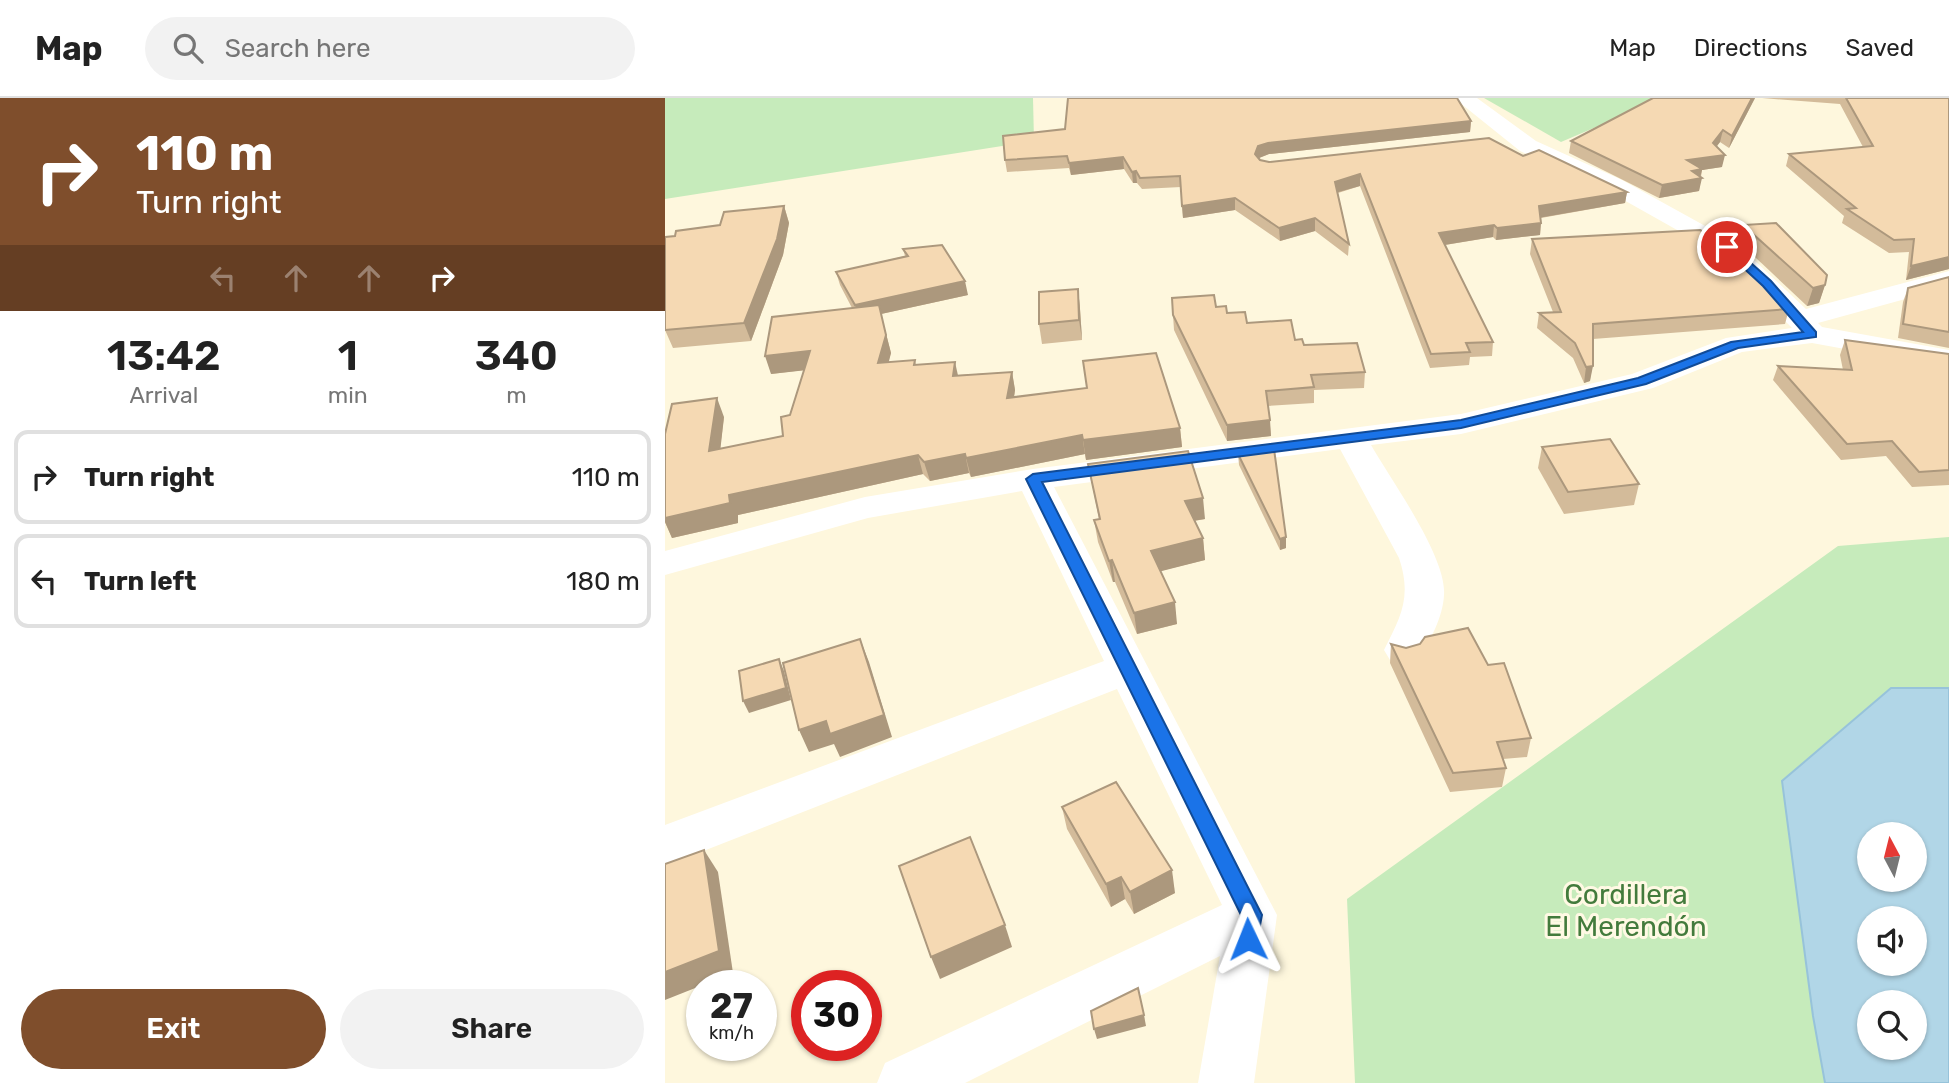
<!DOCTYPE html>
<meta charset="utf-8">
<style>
:root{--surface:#fff;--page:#f2f2f2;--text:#222;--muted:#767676;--line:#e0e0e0;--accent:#7f4e2c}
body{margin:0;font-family:Rubik,sans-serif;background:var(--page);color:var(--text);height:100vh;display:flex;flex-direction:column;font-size:26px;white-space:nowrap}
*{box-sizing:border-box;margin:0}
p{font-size:23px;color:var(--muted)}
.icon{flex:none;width:38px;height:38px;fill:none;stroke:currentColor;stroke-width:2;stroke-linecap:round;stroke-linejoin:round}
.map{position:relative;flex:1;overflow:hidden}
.panel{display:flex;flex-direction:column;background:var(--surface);width:665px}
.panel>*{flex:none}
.banner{background:#7f4e2c;color:#fff;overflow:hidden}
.needle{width:46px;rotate:353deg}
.fabs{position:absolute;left:1192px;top:724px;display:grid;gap:14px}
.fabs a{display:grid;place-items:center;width:70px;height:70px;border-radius:50%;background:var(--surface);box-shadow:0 2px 5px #0004;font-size:35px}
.speed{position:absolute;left:21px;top:872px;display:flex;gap:14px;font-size:35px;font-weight:700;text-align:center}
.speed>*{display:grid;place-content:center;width:91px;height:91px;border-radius:50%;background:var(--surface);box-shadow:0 2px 5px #0004;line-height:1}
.speed small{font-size:18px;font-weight:400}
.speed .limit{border:10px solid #d22;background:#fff;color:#111}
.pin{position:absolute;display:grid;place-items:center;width:60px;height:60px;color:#fff;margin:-30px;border:4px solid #fff;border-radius:50%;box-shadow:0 2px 7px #0007}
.me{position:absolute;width:77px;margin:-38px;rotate:358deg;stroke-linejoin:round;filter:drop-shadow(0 0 5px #0008)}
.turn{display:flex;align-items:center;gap:24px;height:147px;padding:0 21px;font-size:32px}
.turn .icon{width:91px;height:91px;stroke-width:2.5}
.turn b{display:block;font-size:49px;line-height:60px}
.lanes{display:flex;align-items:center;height:66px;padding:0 21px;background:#0003;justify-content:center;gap:35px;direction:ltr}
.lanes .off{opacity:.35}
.eta{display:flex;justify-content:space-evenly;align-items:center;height:119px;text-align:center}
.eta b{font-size:42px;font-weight:600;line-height:49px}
.action{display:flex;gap:14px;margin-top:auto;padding:14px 21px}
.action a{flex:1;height:80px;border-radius:42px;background:var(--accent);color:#fff;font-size:28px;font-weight:600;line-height:80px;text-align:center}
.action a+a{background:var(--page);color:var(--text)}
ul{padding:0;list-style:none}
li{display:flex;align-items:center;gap:21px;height:94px;margin:0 14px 10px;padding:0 7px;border:4px solid var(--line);border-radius:14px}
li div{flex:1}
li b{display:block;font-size:26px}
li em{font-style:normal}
header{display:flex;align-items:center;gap:42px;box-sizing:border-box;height:98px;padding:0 35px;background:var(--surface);border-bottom:2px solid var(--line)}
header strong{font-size:33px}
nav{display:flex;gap:38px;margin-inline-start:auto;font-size:24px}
.search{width:490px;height:63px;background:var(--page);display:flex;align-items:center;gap:18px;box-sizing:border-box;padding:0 24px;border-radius:38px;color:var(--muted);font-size:26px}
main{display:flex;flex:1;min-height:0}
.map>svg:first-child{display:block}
.green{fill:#c6ebbb}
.water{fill:#b1d6e7;stroke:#97c3da;stroke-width:2;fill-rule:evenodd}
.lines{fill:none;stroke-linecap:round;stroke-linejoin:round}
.minor{fill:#fff;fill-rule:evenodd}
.wall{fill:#d3bb9a}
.shaded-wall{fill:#ac987d}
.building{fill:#f5d9b3;stroke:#ac987d;stroke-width:2}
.route{fill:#1a73e8;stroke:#114b97;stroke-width:2}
.labels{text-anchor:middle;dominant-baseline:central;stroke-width:6;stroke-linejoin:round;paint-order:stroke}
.near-park-label{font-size:28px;fill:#437b3c;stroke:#fff9e4}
</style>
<header>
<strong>Map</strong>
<div class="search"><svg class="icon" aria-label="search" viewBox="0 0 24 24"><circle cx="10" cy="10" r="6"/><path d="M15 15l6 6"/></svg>Search here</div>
<nav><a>Map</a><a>Directions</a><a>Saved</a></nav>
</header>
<main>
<section class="panel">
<div class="banner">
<div class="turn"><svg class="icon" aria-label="right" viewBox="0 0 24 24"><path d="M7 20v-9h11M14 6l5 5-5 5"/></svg><div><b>110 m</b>Turn right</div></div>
<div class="lanes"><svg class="icon off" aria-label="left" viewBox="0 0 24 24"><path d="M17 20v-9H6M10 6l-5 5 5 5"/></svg><svg class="icon off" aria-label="ahead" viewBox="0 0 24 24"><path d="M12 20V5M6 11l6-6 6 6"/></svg><svg class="icon off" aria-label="ahead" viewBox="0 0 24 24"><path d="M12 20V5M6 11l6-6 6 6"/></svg><svg class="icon" aria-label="right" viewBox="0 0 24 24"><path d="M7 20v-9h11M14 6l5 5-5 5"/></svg></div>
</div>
<div class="eta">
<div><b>13:42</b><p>Arrival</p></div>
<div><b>1</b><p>min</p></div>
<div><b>340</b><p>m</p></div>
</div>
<ul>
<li><svg class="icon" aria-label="right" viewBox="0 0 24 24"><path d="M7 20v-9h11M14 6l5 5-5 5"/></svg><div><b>Turn right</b></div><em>110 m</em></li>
<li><svg class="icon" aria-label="left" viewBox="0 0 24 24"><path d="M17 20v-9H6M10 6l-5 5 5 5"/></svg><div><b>Turn left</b></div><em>180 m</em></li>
</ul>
<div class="action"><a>Exit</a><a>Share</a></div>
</section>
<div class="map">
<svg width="1284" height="985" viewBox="0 0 1284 985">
<rect width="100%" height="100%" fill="#fef7dd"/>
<g class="green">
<path d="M0 0H368L369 43 0 101Z"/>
<path d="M819 0H999L896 44Z"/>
<path d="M1284 439V590H1226L1117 683 1148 918 1160 985H690L682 801 1173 448Z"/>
</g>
<path class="water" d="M1226 590H1284V985H1160L1148 918 1117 683ZM1204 737H1250V782H1204ZM1204 821H1250V866H1204ZM1204 905H1250V950H1204Z"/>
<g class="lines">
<path class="minor" d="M789 0H812L871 43 957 82 1071 145 1141 211 1284 173V189L1153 225 1157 229 1284 252V270L1147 245 1077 254 988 290 796 336 706 347C726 382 782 459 779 497 778 519 765 543 753 562L739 566 725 562 719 552C736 518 747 499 734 460L675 351 389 389 612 817 589 985H533L555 858 300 985H212L220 965 557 807 452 591 0 768V727L439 563 357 393 203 420 0 477V453L200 399 368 371 796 316 967 276 1061 240 1127 230 1053 155 941 92 855 53Z"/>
</g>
<g class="wall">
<path d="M988 0H1090L1064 50 1055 44 1052 48 1057 69 1037 72 1034 93 994 100 904 55 906 43Z"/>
<path d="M1097 0H1284V171L1241 182 1244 154 1224 155 1177 125 1179 118 1121 68 1124 56 1198 49 1175 6Z"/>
<path d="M806 23 805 34 604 56 594 60 595 62 604 64 858 58 962 94 960 105 876 120 875 137 831 142 828 139 780 147 828 244 827 258 805 259 804 267 765 270 695 88 673 95 684 146 683 158 650 133 615 143 570 112 518 120 516 89 477 91 472 85H468L459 71 406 77 404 70 342 74 340 62Z"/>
<path d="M119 108 124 125 118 157 86 243 8 250 0 232V139L10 138 55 127Z"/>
<path d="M1078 127 1160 187 1154 205 1142 208 1074 144Z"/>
<path d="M867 141 1124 211 1120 226 928 241 925 283 919 285 908 260 872 230 874 215 888 214 865 156Z"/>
<path d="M238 151 303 197 216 216 226 255 223 264 250 262 251 267 293 277 347 274 350 292 349 299 515 330 517 349 421 362 420 356 306 379 304 375 265 383 258 376 73 417V425L7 440 0 424V336L59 319 55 351 118 338 139 272 106 276 187 210 175 187 171 174 240 158Z"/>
<path d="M1284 179V250L1233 240 1238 204 1243 190Z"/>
<path d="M413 191 415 211 417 242 377 246 374 226Z"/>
<path d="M551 209 582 225 630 242 639 247 700 274 699 290 649 292V305L603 308 606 338 562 343 509 232 508 217Z"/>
<path d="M1180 242 1284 256V387L1247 389 1221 358 1176 362 1108 282 1113 268 1178 272 1175 257Z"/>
<path d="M877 349 974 386 969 407 899 416 873 370Z"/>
<path d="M573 356 621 450 615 452 574 367Z"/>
<path d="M423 366 540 421 529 423 538 440 540 462 495 473 512 526 472 536 450 484H448L433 444 429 422 434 421Z"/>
<path d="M726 546 866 640 862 659 838 661 841 670 837 689 785 694 725 565Z"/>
<path d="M397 709 510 795 469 816 460 801 446 809 402 731Z"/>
</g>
<g class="shaded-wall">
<path d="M1087 0H1090L1064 50 1067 38Z"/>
<path d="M806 23 805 34 604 56 594 60 590 56 593 48 603 45Z"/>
<path d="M1058 32 1055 44 1045 57 1048 45Z"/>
<path d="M1060 57 1057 69 1037 72 1035 80H1037L1034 93 994 100 997 87 1022 62Z"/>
<path d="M458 59 459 71 406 77 404 65Z"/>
<path d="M471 73 472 85H468L467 74Z"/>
<path d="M695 76V88L670 95V84Z"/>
<path d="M962 94 960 105 873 120 874 108Z"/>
<path d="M570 100V112L518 120 517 108Z"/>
<path d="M119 108 124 125 118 157 86 243 79 225Z"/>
<path d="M650 120V133L615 143 614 130Z"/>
<path d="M876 125 875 137 831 142 832 130Z"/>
<path d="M829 127 828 139 773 148 774 135Z"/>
<path d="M1284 159V171L1241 182 1246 168Z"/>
<path d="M300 183 303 197 216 216 226 255 219 283 194 221 190 207Z"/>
<path d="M1160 187 1154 205 1142 208 1148 190Z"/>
<path d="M413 191 415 211 417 242 414 222Z"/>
<path d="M145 253 151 271 106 276 100 258Z"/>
<path d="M290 264 294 282 288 278Z"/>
<path d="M928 268 925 283 919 285 921 269Z"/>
<path d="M347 274 350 292 346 319 342 300Z"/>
<path d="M52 300 59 319 53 372 44 353Z"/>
<path d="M605 322 606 338 562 343V327Z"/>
<path d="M515 330 517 349 421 362 418 342Z"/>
<path d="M417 337 420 356 306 379 301 360Z"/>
<path d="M300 356 304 375 265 383 259 364Z"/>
<path d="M253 357 258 376 73 417V425L7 440 0 424V420L64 397Z"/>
<path d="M538 400 540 421 521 424 520 403Z"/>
<path d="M621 439V450L615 452V441Z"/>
<path d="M538 440 540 462 489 475 486 453Z"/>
<path d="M447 462 450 484H448L444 463Z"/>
<path d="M510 504 512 526 472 536 469 515Z"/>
<path d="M195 541 204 564 227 639 175 659 169 646 144 654 134 632 161 623Z"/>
<path d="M114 561 119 573 126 602 84 615 78 603Z"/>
<path d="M39 752 53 774 68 875 0 902V874Z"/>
<path d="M507 772 510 795 469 816 465 794Z"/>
<path d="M456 779 460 801 446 809 441 786Z"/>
<path d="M340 827 347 849 275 881 266 859Z"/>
<path d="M479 917 481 928 432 941 429 931Z"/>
</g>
<g class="building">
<path d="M403 0H792L806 23 603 45 593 48 590 56 595 62 604 64 824 40 858 58 874 52 962 94 874 108 876 125 832 130 829 127 774 135 828 244 801 245 805 254 766 256 695 76 670 84 684 146 650 120 614 130 570 100 517 108 515 78 475 80 471 73 467 74 458 59 404 65 402 58 340 62 338 38 400 31Z"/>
<path d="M988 0H1087L1067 38 1058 32 1048 45 1060 57 1022 62 1037 71 1027 73 1037 80 997 87 906 43Z"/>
<path d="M1181 0H1284V159L1246 168 1249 141 1229 142 1182 111 1191 110 1124 56 1208 48Z"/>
<path d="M119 108 112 141 79 225 0 232V139L10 138 11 133 55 127 59 114Z"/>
<path d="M1111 125 1162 177 1160 187 1148 190 1078 127Z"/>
<path d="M1035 132 1055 143 1124 211 928 226V268L921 269 910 245 874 215 896 214 867 141Z"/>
<path d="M277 147 300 183 190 207 171 174 243 158 238 151Z"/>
<path d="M1284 179V234L1238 226 1243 190Z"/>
<path d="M413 191 414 222 374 226V194Z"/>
<path d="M549 197 551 209 561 208 562 215 580 214 582 225 626 222 630 242 637 241 639 247 692 245 700 274 646 277 649 289 601 293 605 322 562 327 508 217 507 200Z"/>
<path d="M214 207 221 237 213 265 250 262 249 267 290 264 288 278 347 274 342 300 422 290 418 263 491 255 515 330 418 342 417 337 301 360 300 356 259 364 253 357 64 397 65 405 0 420V336L7 306 52 300 44 353 118 338 116 319 125 317 145 253 100 258 107 219Z"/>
<path d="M1180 242 1284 256V372L1254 374 1227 343 1182 346 1113 268 1187 272Z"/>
<path d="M945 341 974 386 903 394 877 349Z"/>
<path d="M609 351 621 439 615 441 573 356Z"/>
<path d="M523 353 538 400 520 403 538 440 486 453 510 504 469 515 447 462 444 463 429 422 435 421 423 366Z"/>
<path d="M803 530 823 567 839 565 866 640 832 644 841 670 788 675 726 546 741 550 755 546 760 539Z"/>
<path d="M195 541 219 617 165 636 161 623 134 632 118 565Z"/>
<path d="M114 561 121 590 78 603 74 573Z"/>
<path d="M451 684 507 772 465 794 456 779 441 786 397 709Z"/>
<path d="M305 739 340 827 266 859 234 768Z"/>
<path d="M39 752 54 853 0 874V766Z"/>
<path d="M473 890 479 917 429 931 426 913Z"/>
</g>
<path class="route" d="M1059 147H1066L1106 183 1151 234V239L1073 250 981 286 796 330 377 384 597 817 591 848 583 851 576 848 572 841 576 817 361 381 368 376 796 322 973 280 1066 244 1138 234 1098 188 1059 152Z"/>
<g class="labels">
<g class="near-park-label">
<text x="961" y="796">Cordillera<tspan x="961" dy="32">El Merendón</tspan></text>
</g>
</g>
</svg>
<div class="fabs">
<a><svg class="needle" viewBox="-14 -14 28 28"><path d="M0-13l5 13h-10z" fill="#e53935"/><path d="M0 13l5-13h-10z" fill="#767676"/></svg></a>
<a><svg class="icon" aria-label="sound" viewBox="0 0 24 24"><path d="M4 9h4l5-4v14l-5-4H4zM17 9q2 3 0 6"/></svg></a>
<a><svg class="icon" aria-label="search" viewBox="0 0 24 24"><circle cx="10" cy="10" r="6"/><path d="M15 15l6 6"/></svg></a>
</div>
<div class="speed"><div>27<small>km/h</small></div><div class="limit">30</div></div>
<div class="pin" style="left:1062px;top:149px;background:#d93025"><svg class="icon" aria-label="arrive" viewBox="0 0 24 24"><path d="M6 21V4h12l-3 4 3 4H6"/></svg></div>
<svg class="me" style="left:583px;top:841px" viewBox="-20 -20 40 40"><path d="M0-17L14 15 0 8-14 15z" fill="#1a73e8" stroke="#fff" stroke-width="4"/></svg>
</div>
</main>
